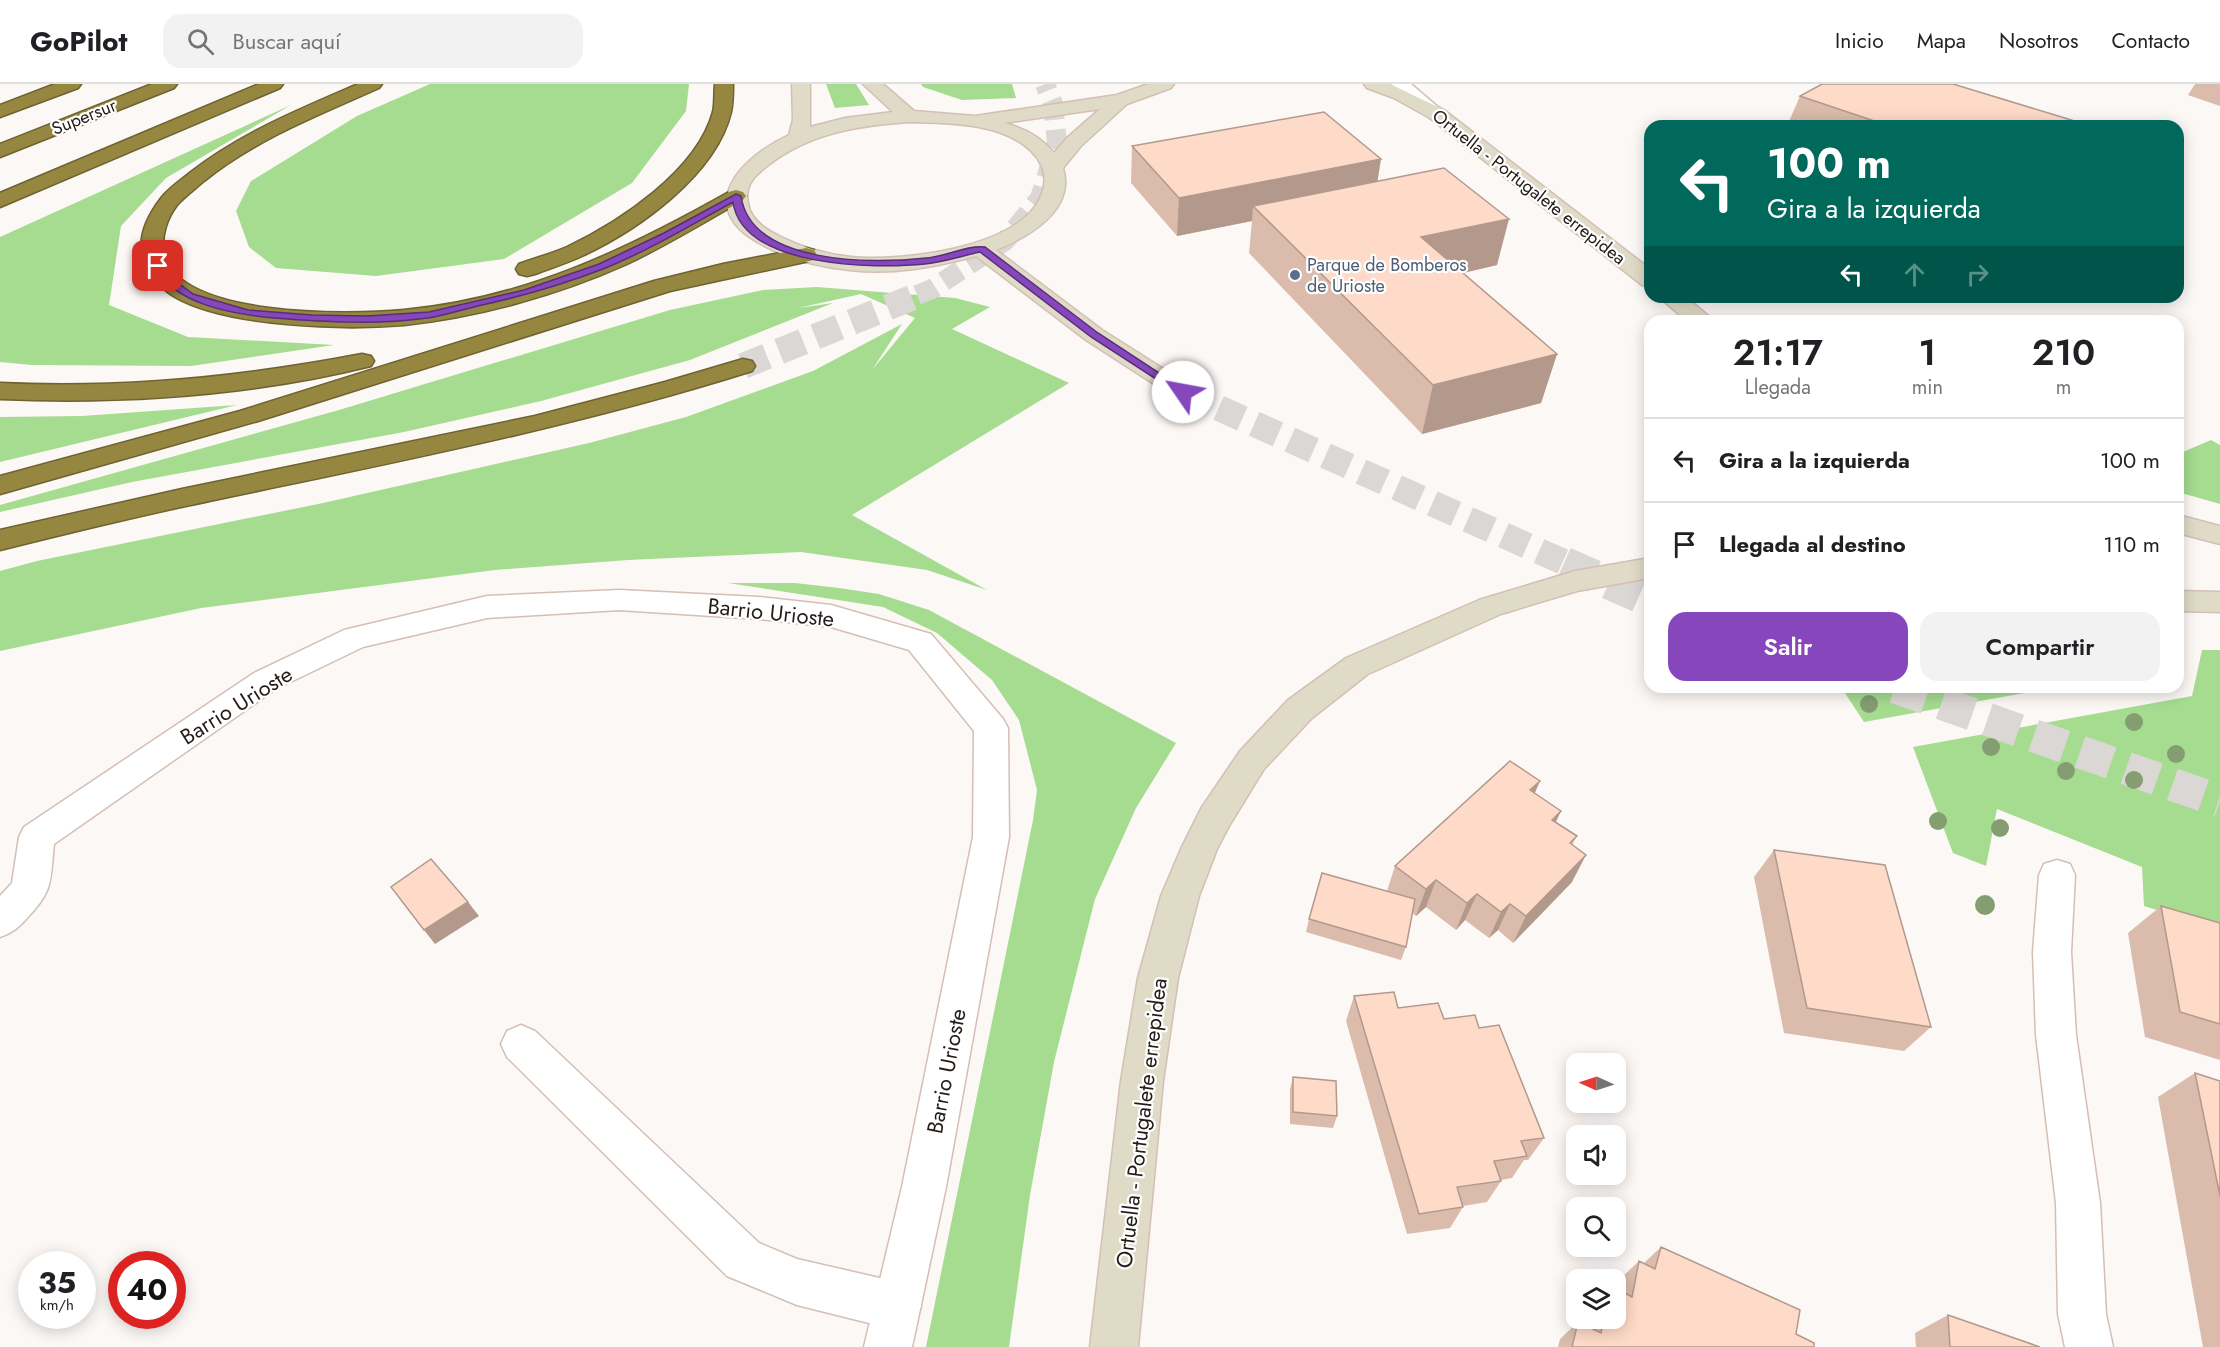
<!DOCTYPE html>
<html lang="es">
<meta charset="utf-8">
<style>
:root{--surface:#fff;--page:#f2f2f2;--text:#202124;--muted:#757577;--line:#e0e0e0;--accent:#8647bc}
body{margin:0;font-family:Jost,sans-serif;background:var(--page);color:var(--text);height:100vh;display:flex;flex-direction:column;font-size:22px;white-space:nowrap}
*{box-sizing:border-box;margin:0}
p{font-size:20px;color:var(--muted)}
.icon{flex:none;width:33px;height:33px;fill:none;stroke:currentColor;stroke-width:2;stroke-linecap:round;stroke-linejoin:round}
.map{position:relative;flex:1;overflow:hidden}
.drawer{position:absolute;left:1644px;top:231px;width:540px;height:378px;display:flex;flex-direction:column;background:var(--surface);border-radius:18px;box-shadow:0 3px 15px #0003}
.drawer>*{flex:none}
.guide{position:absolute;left:1644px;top:36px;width:540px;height:183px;border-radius:18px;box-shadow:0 3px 15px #0003;background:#00695c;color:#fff;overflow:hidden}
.needle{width:39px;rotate:273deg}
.fabs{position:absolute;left:1566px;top:969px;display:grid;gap:12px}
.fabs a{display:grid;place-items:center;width:60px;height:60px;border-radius:12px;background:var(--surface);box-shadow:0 3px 15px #0003;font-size:30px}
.speed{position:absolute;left:18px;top:1167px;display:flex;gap:12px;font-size:30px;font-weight:700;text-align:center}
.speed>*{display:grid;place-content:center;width:78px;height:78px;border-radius:50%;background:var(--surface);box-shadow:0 3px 15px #0003;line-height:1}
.speed small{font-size:15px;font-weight:400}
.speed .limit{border:9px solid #d22;background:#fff;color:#111}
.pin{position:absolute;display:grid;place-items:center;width:51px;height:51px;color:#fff;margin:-26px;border-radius:12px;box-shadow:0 3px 9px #0006}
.me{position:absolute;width:66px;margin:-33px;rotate:303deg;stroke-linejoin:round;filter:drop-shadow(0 0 4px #0008)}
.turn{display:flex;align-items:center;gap:21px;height:126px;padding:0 24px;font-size:27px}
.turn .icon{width:78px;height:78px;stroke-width:2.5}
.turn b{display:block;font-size:42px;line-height:51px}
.lanes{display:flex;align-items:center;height:57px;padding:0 24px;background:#0003;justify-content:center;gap:30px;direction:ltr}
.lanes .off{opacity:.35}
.eta{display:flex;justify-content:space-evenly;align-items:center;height:102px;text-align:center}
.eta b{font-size:36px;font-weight:600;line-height:42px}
.cta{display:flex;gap:12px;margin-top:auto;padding:12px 24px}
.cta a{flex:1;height:69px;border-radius:18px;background:var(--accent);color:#fff;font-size:24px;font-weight:600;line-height:69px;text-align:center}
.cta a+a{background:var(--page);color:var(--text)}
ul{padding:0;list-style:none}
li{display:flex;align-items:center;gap:18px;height:84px;padding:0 24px;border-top:2px solid var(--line)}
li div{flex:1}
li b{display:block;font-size:22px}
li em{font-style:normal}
header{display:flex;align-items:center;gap:36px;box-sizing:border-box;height:84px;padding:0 30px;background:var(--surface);border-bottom:2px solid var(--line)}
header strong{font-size:28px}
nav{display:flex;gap:33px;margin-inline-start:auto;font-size:21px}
.search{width:420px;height:54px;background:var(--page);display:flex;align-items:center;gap:15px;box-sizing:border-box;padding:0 21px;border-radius:18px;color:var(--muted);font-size:22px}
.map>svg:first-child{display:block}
.green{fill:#a5dc90}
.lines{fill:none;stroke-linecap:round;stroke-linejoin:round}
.secondary-tunnel-far1{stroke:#dbd7d5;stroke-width:26;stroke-dasharray:26 13;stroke-linecap:butt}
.secondary-tunnel{stroke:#dbd7d5;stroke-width:33;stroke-dasharray:33 16;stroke-linecap:butt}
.highway-tunnel-far1{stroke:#dbd7d5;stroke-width:20;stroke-dasharray:20 10;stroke-linecap:butt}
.highway-tunnel{stroke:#dbd7d5;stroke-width:26;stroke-dasharray:26 13;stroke-linecap:butt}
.lane-casing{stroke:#d4bfb5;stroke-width:3}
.street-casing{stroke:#d4bfb5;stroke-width:3}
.secondary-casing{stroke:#d4bfb5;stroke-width:3}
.highway-casing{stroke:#6e6232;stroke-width:3}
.lane{fill:#fff;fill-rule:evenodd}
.street{fill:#fff;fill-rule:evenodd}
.secondary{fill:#e0dbc6;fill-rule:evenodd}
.highway{fill:#968740;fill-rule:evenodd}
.tree{fill:#849e71}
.wall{fill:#dabbac}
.shaded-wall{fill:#b2998c}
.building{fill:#fedac8;stroke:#b2998c;stroke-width:1.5}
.route{fill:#8647bc;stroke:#572e7a;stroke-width:1.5}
.service-dot{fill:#5c6f8a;stroke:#fff;stroke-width:2}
.labels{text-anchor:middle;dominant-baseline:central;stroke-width:4.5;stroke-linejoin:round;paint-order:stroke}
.far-street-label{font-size:18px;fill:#231c18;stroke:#fff}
.far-service-label{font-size:18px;fill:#4e5e75;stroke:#fff;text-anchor:start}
.street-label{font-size:22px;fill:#231c18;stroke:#fff}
</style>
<header>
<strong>GoPilot</strong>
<div class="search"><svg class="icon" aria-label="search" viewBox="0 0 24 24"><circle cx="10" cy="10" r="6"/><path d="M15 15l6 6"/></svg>Buscar aquí</div>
<nav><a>Inicio</a><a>Mapa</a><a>Nosotros</a><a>Contacto</a></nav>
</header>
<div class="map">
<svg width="2220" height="1263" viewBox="0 0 2220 1263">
<rect width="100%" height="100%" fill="#fcf8f6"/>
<g class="green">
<path d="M430 0H689L686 27 632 99 504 175 376 192 276 184 249 163 236 127 251 97 357 32Z"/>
<path d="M826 0H856L869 21 835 24Z"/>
<path d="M921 0H1012L1016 14 962 16 923 3Z"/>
<path d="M291 21 166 94 121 142 109 221 188 253 334 261 191 282 32 281 0 278V153Z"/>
<path d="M817 203 955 214 990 223 952 245 1069 299 852 431 987 506 927 486 801 468 628 476 495 486 201 524 0 567V487L37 477 323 419 589 359 686 333 813 287 902 240 872 286 915 234 861 210 798 224 833 219 690 276 541 317 404 348 132 398 0 428V421L339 326 670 226 763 206Z"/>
<path d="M237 321 0 378V333L82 332Z"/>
<path d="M2211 356 2220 361V420L2178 408V370Z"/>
<path d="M728 499H795L839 504 879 510 929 526 1176 659 1136 724 1095 815 1054 978 1030 1111 1009 1263H926L1033 736 1037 706 1019 636 992 596 937 549 883 523Z"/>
<path d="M2202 566H2220V845L2144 822 2142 783 1997 725 1986 782 1953 769 1913 663 2192 612Z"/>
<path d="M1841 603H2058L1864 638Z"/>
</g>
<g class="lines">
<path class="secondary-tunnel-far1" d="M1183 308 1568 480"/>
<g class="secondary-tunnel">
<path d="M1564 479 1650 517"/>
<path d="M1895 603 2220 717"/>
</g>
<path class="highway-tunnel-far1" d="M917 211 932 205 1005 157 1040 114 1057 59 1053 20 1045 0"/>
<path class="highway-tunnel" d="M743 282 921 210"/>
<defs>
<g id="lane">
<path d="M1391 0H1411L1446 30 1444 34H1430Z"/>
<path d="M521 941 535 947 759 1159 797 1175 897 1198 914 1205 921 1222 914 1239 897 1246 797 1221 727 1192 507 973 501 960 507 947Z"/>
</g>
<g id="street">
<path d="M619 506 759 513 831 521 931 550 1003 635 1008 644 1009 753 946 1103 912 1263H864L902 1103 973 753 974 647 909 566 831 543 759 535 619 526 487 534 363 563 276 605 54 760C50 797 54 806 27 834 18 844 12 849 0 853V812L12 799 19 753 24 743 254 589 344 546 487 512Z"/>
<path d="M2057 776 2070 780 2075 791 2071 868 2076 951 2100 1119 2106 1230 2113 1263H2065L2058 1230 2056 1119 2036 951 2033 868 2039 791 2044 780Z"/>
</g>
<g id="secondary">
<path d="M792 0H810V43L845 34 893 28 863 0H883L914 27 975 32 1117 11 1148 0H1174L1171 4 1127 20 1081 62 1063 84C1076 126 1028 153 996 166L1102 246 1192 303 1196 308 1192 313 1183 316 1174 313 1086 256 976 172C935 183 893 191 850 186 819 183 787 175 759 159 693 122 742 73 789 51L793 36ZM1100 25 1067 54 1054 69C1041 53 1024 44 1004 39ZM909 38C947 39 1001 38 1031 67 1045 81 1049 97 1039 116 1014 165 899 178 851 173 826 170 803 164 781 153 766 146 750 136 748 119 745 106 751 95 761 87 804 50 854 42 909 38Z"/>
<path d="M1364 0H1390L1444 26 1650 185V203L1642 201 1430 34 1394 14 1367 4Z"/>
<path d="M1659 213H1686L1714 237H1687Z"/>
<path d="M2178 431 2220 442V460L2178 449Z"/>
<path d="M1650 474V494L1577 507 1501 530 1368 590 1312 634 1264 685 1229 742 1217 765 1199 812 1178 894 1163 997 1138 1263H1090L1121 997 1138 894 1161 812 1181 765 1202 723 1240 667 1288 616 1346 574 1479 516 1575 487Z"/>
<path d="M2178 507 2220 508V528L2178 527Z"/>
</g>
<g id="highway">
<path d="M55 0H81L78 4 0 33V21Z"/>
<path d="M152 0H177L174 4 0 73V60Z"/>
<path d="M259 0H283L280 4 0 123V109Z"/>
<path d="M358 0H382L379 4C319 31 256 55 204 97 195 105 185 112 177 121 167 134 161 152 164 168 176 235 352 231 404 226 524 215 626 166 729 108L736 106 743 108 746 112 743 116C705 138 667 161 627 180 558 211 479 233 404 241 345 246 227 243 175 213 162 206 151 192 145 178 135 155 148 131 162 113 170 103 181 96 191 88 241 49 300 25 358 0Z"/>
<path d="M715 0H733C733 9 733 19 731 28 716 91 638 146 582 172 567 179 551 184 535 190L527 192 519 190 516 185 519 180C535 174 551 170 567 163 620 138 697 87 713 28 715 19 714 9 715 0Z"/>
<path d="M806 164 814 166 817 171 814 176 670 207 258 337 0 410V392L240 327 654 197 723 180Z"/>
<path d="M362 270 371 272 374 277 371 282C250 312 124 320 0 315V299C123 305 242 293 362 270Z"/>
<path d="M743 275 752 277 755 282 752 287C565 346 373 382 181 423 121 436 60 451 0 466V446L182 405 535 332 665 298Z"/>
</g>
</defs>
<use href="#lane" class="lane-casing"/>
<use href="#street" class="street-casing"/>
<use href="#secondary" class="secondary-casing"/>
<use href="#highway" class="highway-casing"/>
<use href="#lane" class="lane"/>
<use href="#street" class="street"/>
<use href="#secondary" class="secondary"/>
<use href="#highway" class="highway"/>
</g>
<g class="tree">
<circle cx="1869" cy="620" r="9"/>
<circle cx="2134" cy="638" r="9"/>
<circle cx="1991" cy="663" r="9"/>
<circle cx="2176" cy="670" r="9"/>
<circle cx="2066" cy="687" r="9"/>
<circle cx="2134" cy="696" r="9"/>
<circle cx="1938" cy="737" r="9"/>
<circle cx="2000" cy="744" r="9"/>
<circle cx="1985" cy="821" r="10"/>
</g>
<g class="wall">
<path d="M2195 0H2220V22L2188 11Z"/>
<path d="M1800 12 2091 42H1787Z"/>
<path d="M1132 62 1377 97 1497 181 1463 189 1557 270 1541 319 1422 350 1249 169 1252 137 1177 152 1131 99Z"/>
<path d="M1535 709 1556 738 1577 752 1572 761V798L1513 859 1498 846 1489 854 1465 836 1456 846 1426 823 1416 832 1412 829 1406 863 1401 876 1306 848 1309 835 1387 807 1395 782Z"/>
<path d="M1774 766 1931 943 1904 967 1784 949 1754 793Z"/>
<path d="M2161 822 2220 839V976L2145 953 2128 849Z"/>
<path d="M1354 912 1479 944 1544 1054 1528 1076H1524L1512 1094 1501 1096V1097L1487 1118 1463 1122V1123L1450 1144 1407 1150 1346 937Z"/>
<path d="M2195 989 2220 997V1263H2203L2158 1013Z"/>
<path d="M1293 993 1337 1032 1333 1044 1290 1040V1005Z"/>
<path d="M1661 1163 1796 1250 1814 1263H1558L1560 1255 1578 1238 1587 1242 1588 1234H1616L1617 1205 1619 1196 1639 1177 1644 1179Z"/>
<path d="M1948 1231 2040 1263H1916L1915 1249Z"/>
</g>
<g class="shaded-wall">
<path d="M1381 75 1375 113 1253 122 1252 137 1177 152 1179 114Z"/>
<path d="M1509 135 1497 181 1412 201 1421 153Z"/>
<path d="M1557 270 1541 319 1422 350 1433 301Z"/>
<path d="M1540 697 1528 725 1530 706Z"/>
<path d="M1561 727 1548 755 1552 736Z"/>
<path d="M1586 771 1572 798 1513 859 1526 832Z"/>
<path d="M1436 796 1426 823 1416 832 1426 805Z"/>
<path d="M1477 810 1465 836 1456 846 1467 819Z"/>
<path d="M468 818 479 832 435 860 424 846Z"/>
<path d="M1510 820 1498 846 1489 854 1501 828Z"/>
</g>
<g class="building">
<path d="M1822 0H1953L2091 42H1889L1800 12Z"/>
<path d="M1324 28 1381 75 1179 114 1132 62Z"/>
<path d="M1444 84 1509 135 1421 153 1557 270 1433 301 1253 122Z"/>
<path d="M1510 677 1540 697 1530 706 1561 727 1552 736 1577 752 1570 759 1586 771 1526 832 1510 820 1501 828 1477 810 1467 819 1436 796 1426 805 1395 782Z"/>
<path d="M1774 766 1885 781 1931 943 1807 924Z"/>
<path d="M431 775 468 818 424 846 391 803Z"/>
<path d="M1322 789 1415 815 1406 863 1309 835Z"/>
<path d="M2161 822 2220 839V940L2180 928Z"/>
<path d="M1394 908 1398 924 1438 919 1444 935 1475 931 1479 944 1499 941 1544 1054 1521 1057 1527 1072 1494 1077 1501 1097 1457 1103 1463 1123 1419 1130 1354 912Z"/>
<path d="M2195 989 2220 997V1112Z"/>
<path d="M1293 993 1336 997 1337 1032 1293 1028Z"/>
<path d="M1661 1163 1800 1226 1796 1250 1814 1259V1263H1572L1578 1238 1601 1249 1604 1234H1616V1204L1632 1213 1639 1177 1655 1185Z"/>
<path d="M1948 1231 2040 1263H1950Z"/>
</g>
<path class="route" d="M736 110 741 112C751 181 873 180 926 174 945 173 966 161 985 163L1098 249 1188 308 1179 310 1091 253 980 168C962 172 944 178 925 180 876 185 742 184 733 118 691 141 648 167 603 185 564 200 523 212 482 221 464 225 446 231 428 234 377 241 325 238 274 234 232 230 176 221 153 182L161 180 169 192 193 210 248 226 312 231 367 232 429 228 524 206 599 180 664 149Z"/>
<circle class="service-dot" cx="1295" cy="191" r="6"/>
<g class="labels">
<g class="far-street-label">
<text transform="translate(84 33) rotate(-22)">Supersur</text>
<text transform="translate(1529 103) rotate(38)">Ortuella - Portugalete errepidea</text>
</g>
<g class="far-service-label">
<text x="1307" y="181">Parque de Bomberos<tspan x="1307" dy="21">de Urioste</tspan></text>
</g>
<g class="street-label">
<text transform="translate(771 528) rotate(6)">Barrio Urioste</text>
<text transform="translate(236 621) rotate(-32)">Barrio Urioste</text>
<text transform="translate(946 987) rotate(-79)">Barrio Urioste</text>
<text transform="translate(1141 1039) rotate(-83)">Ortuella - Portugalete errepidea</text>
</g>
</g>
</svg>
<div class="fabs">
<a><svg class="needle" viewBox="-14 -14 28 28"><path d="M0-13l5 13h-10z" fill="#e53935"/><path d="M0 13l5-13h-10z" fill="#757577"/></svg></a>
<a><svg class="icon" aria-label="sound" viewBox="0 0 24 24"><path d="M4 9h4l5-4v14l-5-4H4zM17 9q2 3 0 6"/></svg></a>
<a><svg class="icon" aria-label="search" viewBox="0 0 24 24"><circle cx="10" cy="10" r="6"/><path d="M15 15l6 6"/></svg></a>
<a><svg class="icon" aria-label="layers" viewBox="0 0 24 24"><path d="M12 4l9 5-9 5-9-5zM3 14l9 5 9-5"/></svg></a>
</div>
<div class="speed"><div>35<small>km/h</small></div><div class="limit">40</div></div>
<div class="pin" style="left:158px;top:182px;background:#d93025"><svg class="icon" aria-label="arrive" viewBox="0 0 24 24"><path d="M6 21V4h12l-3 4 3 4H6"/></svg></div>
<svg class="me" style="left:1183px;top:308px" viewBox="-20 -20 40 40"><circle r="19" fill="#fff"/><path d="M0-13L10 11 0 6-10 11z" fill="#8647bc"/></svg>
<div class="guide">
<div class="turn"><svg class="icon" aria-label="left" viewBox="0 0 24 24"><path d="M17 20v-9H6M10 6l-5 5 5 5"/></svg><div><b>100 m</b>Gira a la izquierda</div></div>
<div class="lanes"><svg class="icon" aria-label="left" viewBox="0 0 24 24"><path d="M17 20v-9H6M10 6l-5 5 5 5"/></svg><svg class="icon off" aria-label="ahead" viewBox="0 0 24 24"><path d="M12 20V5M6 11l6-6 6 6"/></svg><svg class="icon off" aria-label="right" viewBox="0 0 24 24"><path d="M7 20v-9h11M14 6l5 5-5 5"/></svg></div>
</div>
<section class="drawer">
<div class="eta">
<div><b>21:17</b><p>Llegada</p></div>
<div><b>1</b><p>min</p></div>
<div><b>210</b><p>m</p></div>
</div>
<ul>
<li><svg class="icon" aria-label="left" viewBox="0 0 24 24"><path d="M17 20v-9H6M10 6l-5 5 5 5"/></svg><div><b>Gira a la izquierda</b></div><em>100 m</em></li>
<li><svg class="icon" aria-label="arrive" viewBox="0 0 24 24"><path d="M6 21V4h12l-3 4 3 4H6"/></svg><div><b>Llegada al destino</b></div><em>110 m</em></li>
</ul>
<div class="cta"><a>Salir</a><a>Compartir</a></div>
</section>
</div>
